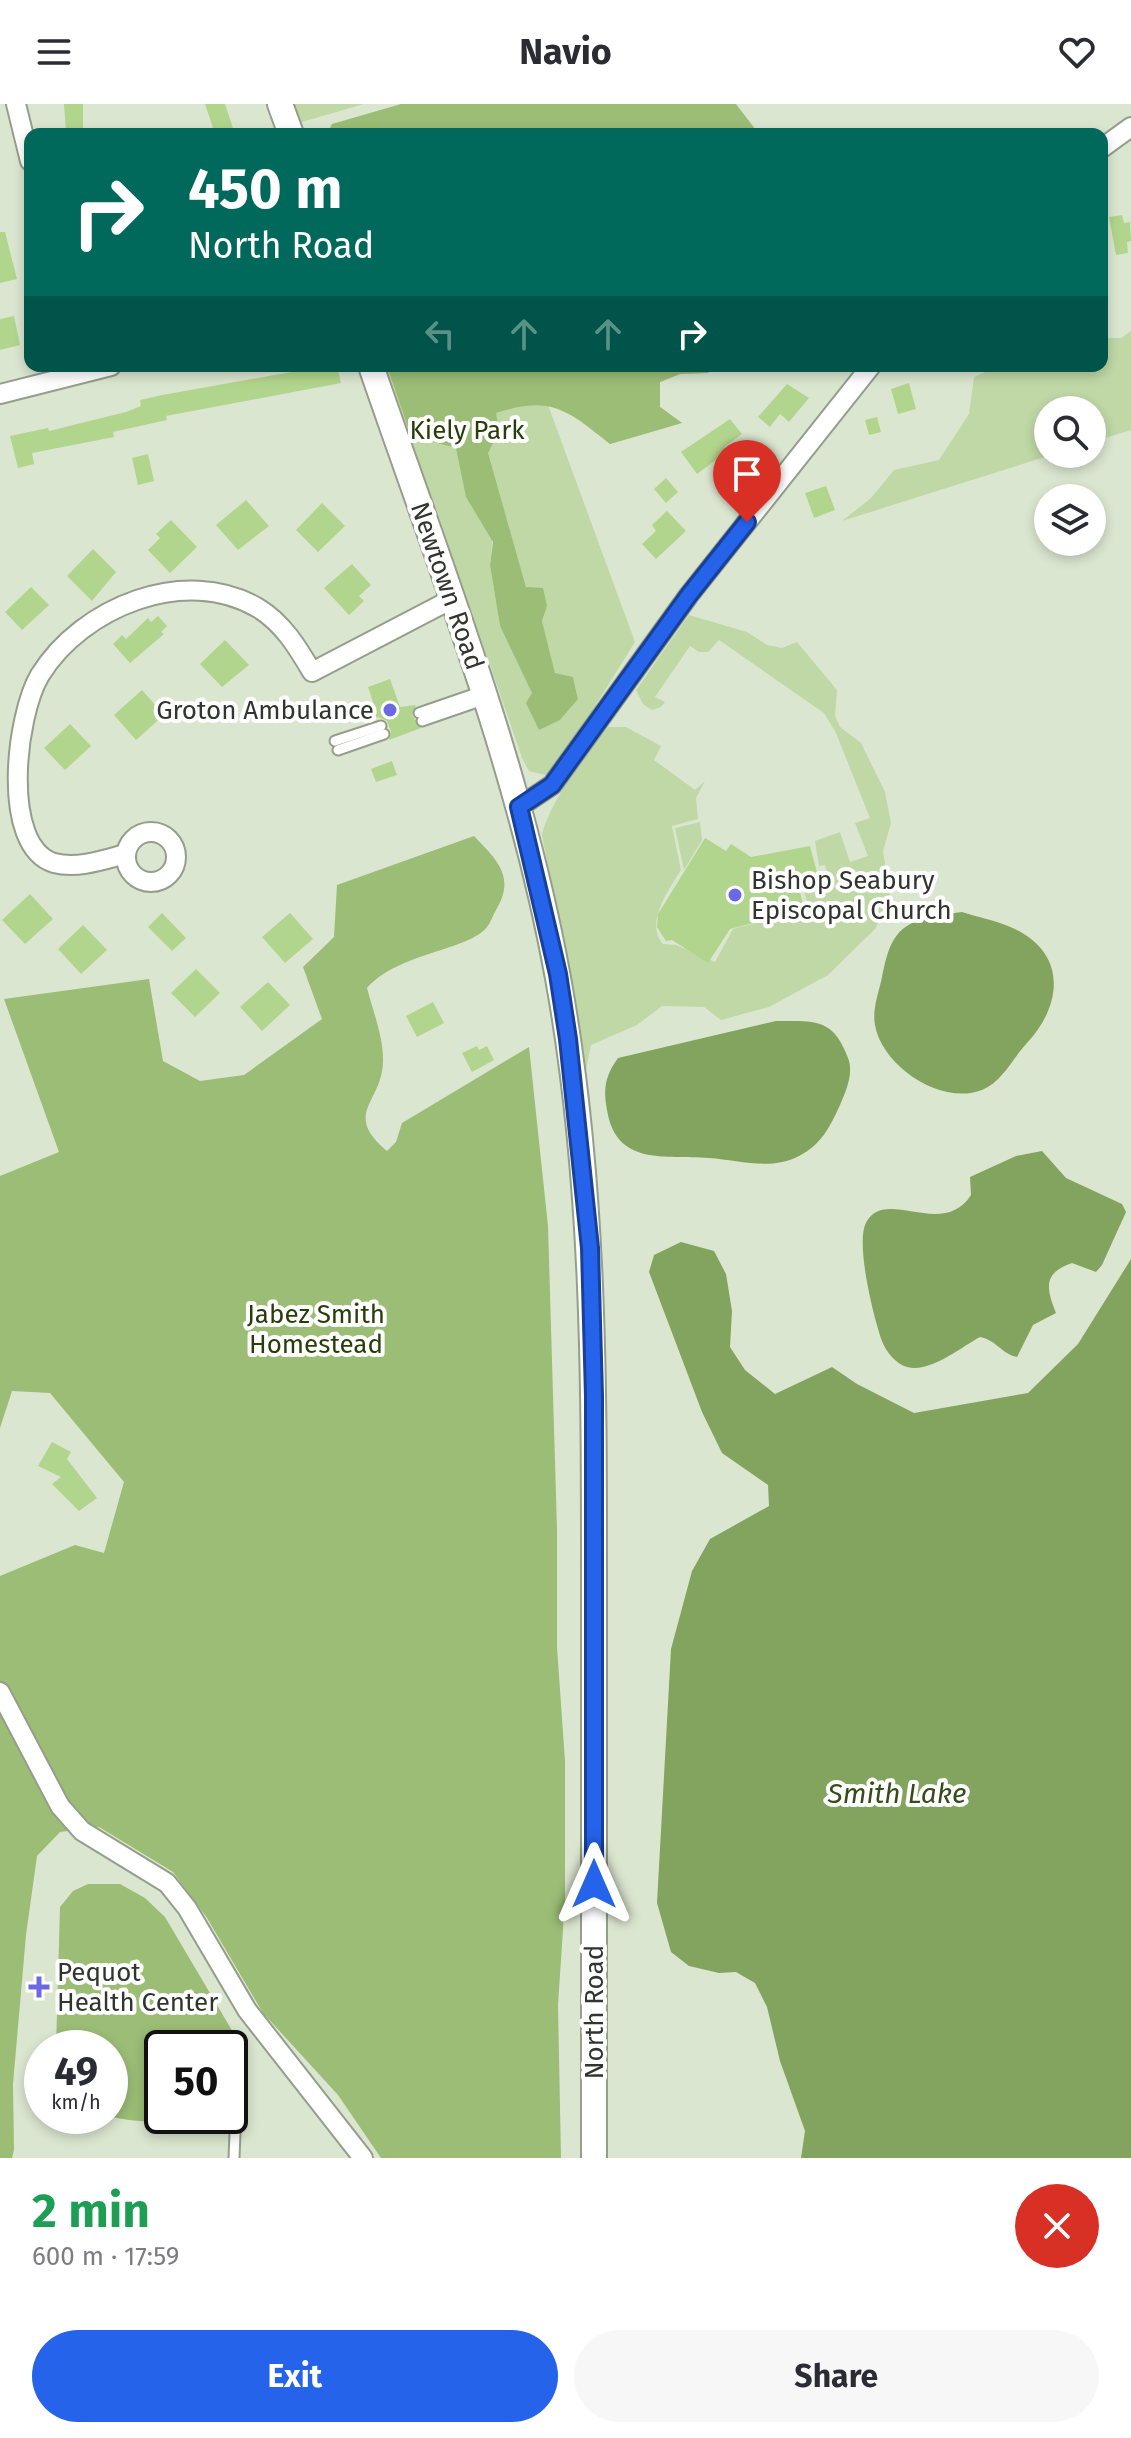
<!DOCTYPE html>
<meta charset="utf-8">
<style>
:root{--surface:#fff;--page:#f7f7f7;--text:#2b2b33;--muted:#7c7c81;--accent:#2563eb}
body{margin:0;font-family:"Fira Sans",sans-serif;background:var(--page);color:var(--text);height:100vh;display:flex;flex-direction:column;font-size:30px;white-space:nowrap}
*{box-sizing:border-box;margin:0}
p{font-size:26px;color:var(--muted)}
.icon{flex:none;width:44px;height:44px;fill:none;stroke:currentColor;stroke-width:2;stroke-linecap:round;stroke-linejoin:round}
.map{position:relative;height:2054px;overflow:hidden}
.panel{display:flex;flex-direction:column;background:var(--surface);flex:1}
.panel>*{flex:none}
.hud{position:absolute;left:24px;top:24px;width:1084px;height:244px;border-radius:16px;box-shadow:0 4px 12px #0003;background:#00695c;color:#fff;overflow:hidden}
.fabs{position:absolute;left:1034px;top:292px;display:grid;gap:16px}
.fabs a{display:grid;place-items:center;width:72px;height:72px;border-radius:50%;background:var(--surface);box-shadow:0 4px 12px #0003;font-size:40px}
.speed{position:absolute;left:24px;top:1926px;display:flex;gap:16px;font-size:40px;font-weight:700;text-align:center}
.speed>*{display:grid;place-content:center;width:104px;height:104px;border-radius:50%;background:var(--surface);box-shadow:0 4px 12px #0003;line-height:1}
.speed small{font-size:20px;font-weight:400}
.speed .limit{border:4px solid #111;border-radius:12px;background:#fff;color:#111}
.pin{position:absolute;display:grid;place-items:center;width:68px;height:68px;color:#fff;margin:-82px -34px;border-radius:50% 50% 50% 0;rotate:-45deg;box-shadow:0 0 8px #0007}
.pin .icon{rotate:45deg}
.me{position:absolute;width:88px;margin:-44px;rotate:0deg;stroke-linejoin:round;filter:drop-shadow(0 0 6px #0008)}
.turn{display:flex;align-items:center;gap:28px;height:168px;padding:0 32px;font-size:36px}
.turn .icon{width:104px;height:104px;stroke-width:2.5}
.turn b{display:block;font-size:56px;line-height:68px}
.lanes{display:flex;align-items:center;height:76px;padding:0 32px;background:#0003;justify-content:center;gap:40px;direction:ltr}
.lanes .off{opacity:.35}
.round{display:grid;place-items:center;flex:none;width:84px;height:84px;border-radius:42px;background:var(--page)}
.overview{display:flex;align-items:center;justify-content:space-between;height:136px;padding:0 32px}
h1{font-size:48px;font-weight:700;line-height:60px;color:#1e9e55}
.button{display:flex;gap:16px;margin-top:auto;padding:16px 32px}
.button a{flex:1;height:92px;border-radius:48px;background:var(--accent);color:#fff;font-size:32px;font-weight:700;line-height:92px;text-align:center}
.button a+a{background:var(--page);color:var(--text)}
header{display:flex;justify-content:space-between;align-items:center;height:104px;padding:0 32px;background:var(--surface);font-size:36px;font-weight:700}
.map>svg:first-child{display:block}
.green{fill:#bfd8a6;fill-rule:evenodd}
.forest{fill:#9bbd76}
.water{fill:#83a45f}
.building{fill:#b2d58d}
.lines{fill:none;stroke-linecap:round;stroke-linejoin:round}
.lane-casing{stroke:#949e8a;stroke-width:13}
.street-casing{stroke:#949e8a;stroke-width:22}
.secondary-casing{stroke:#949e8a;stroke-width:28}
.lane{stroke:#fff;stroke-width:9}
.street{stroke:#fff;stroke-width:18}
.secondary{stroke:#fff;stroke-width:24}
.route-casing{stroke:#184099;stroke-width:20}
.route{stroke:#2563eb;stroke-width:14}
.poi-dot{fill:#6a69e3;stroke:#fff;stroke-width:3}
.labels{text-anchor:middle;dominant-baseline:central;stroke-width:8;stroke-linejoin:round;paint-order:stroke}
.park-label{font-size:26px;fill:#283e09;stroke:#fff}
.street-label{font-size:26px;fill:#31352d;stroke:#fff}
.poi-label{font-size:26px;fill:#31352d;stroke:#fff;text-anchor:start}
.water-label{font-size:28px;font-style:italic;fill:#354b19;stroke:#fff}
</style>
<header><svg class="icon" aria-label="menu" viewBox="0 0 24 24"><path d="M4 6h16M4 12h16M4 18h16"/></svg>Navio<svg class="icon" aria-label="heart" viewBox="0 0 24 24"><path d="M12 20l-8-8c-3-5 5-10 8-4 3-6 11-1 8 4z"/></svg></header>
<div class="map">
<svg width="1131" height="2054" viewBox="0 0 1131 2054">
<rect width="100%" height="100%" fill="#dbe6d0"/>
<g class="green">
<path d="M280 0H364L288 22Z"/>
<path d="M1131 227V326L1092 338V306H1048V350H1054L842 417 871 394 894 366 939 356 969 310 974 273 999 262H1102V234H1121Z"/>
<path d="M373 262H714L708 269 680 270 660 278V303L682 319 610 340 577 314 548 301 635 538 557 663 545 671 529 667 522 654 436 404 427 407ZM497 382 526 483 547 502 542 517 555 570 573 573 578 594 560 616 533 590 500 522 490 461Z"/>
<path d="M689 511 747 528 767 541 782 544 797 538 837 586 835 612 840 623 861 639 885 688 891 719 883 747 890 791 888 800 875 825 828 871 769 903 721 916 704 903 662 902 637 921 591 941 586 966 542 731C548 702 587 645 608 623H626L661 642 654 656 695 686 705 677 696 694 698 715 672 722 681 766C670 784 644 819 663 840L676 841 715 858 733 825 809 805 802 779 827 768 825 761 819 762 815 737 840 728 850 758 868 752 855 719 870 714 836 629 824 609 719 536 708 548H699L690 542 655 593 665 598 661 603 652 606 643 600 636 586Z"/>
<path d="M700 718 702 736 684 766 675 724Z"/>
</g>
<g class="forest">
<path d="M401 0H736L759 30H327L332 20Z"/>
<path d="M387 262H714L708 269 680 270 660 278V303L682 319 610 340C567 306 552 291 496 309L499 327 488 349 526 483 543 484 547 502 542 517 555 569 573 573 578 595 560 616 539 626 526 599 532 589 500 522 490 461 493 438 466 393 456 344 411 332Z"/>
<path d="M474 732C497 756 516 773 496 806 493 811 491 818 487 823 468 847 399 848 367 884 373 907 384 935 383 958 382 999 342 1009 387 1047L396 1038 402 1019 529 943 548 1122 557 1425V1543L565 1657V1795L558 1901 561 2054H381L338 1991 263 1909 207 1814 173 1768 99 1723 60 1728 37 1752 26 1831 13 1980 14 2046 12 2054H0V1472L75 1441 104 1449 124 1378 50 1289 12 1287 0 1324V1072L59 1048 4 895 149 875 163 957 200 977 244 971 322 915 303 863 334 833 337 781Z"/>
<path d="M88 1780H120L145 1794 165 1813 240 1940 237 1973 230 1987V1944H162V2012H198C170 2020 137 2019 108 2012L110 1944H56L60 1803 73 1787Z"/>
</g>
<g class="water">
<path d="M962 808C977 813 994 816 1008 822 1066 845 1065 898 1027 939 1012 955 1003 977 982 986 941 1002 882 962 875 921 872 905 879 888 882 873 886 855 889 836 904 824 920 812 942 811 962 808Z"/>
<path d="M776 917C814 917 833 913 848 954 854 969 846 987 840 1001 830 1023 821 1041 799 1052 771 1067 738 1056 709 1054 664 1051 616 1062 607 1006 603 985 605 972 618 954Z"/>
<path d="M1042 1047 1066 1074 1122 1100 1126 1108 1102 1161 1096 1168 1072 1159C1043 1169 1046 1184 1056 1209L1033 1221 1017 1253C1002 1250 996 1236 980 1233 961 1243 931 1269 907 1263 896 1260 886 1248 882 1237 874 1215 854 1136 867 1117 887 1084 943 1135 971 1091L970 1073 1016 1052Z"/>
<path d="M681 1138 714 1147 726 1170 732 1207 730 1243 745 1266 775 1290 832 1263 857 1280 914 1309 1028 1289 1078 1240 1131 1155V2054H801L805 2027 780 1957 767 1903 755 1879 736 1868 719 1869 689 1862 671 1848 657 1799 671 1545 692 1467 710 1435 769 1402 768 1381 722 1349 702 1308 649 1168 654 1151Z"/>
</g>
<g class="building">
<path d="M64 0H83V30H66Z"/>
<path d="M205 0H225L235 30H215Z"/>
<path d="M1122 111 1124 119 1130 118 1131 137 1127 138 1128 149 1116 151 1109 113Z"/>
<path d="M0 128H5L17 175 0 179Z"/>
<path d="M14 212 20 241 0 246V215Z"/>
<path d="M325 262H337L341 279 166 312 167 316 113 328 114 333 32 349 34 360 18 364 10 332 48 324 49 327 126 308 141 302 140 296 162 291Z"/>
<path d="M909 279 916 305 898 310 891 285Z"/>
<path d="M787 280 809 294 789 318 780 310 770 323 758 313Z"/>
<path d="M877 313 881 328 869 331 865 316Z"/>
<path d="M730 315 742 330 724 343 728 347 697 370 681 348Z"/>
<path d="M148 350 154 377 138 381 132 354Z"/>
<path d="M666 374 678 388 666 399 654 385Z"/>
<path d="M826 382 835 406 814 414 805 389Z"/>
<path d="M246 396 269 422 238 446 216 421Z"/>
<path d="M322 399 345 422 318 448 296 426Z"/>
<path d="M667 407 686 427 656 455 642 440 656 427 652 421Z"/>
<path d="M171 416 197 443 170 469 148 446 160 434 156 430Z"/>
<path d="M93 445 116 468 92 497 67 472Z"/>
<path d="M352 460 371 481 359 492 364 497 349 511 324 484Z"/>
<path d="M31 483 49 501 22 526 5 508Z"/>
<path d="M158 512 167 522 161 528 164 530 130 559 113 540 122 531 126 535 148 514 151 518Z"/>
<path d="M225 536 249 561 222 583 200 560Z"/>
<path d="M390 575 400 603 416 601 412 611 421 624 389 636 391 628 387 617 378 613 366 617 360 602 373 598 368 583Z"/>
<path d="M142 586 164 611 136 636 114 611Z"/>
<path d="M70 620 91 642 65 666 44 644Z"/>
<path d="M392 657 397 671 376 678 371 665Z"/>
<path d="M705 734 726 747 731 740 751 753 810 742 818 772 798 778 804 806 730 825 708 859 672 836 666 837 657 823 658 810Z"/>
<path d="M30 790 53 815 25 840 2 816Z"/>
<path d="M162 809 186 834 172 847 148 823Z"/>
<path d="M290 809 313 835 285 859 262 833Z"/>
<path d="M83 821 107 846 81 870 58 845Z"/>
<path d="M196 865 220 889 195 913 171 889Z"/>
<path d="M268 878 290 901 262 927 240 903Z"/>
<path d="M433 898 444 919 417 933 406 912Z"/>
<path d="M477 942 479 946 487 942 494 956 472 968 462 949Z"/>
<path d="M52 1338 71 1348 67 1355 97 1394 79 1407 52 1380 61 1373 38 1362Z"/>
</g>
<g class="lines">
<defs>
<g id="lane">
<path d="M419 609 480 588"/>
<path d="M422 617 483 596"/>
<path d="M335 637 381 622"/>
<path d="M338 646 384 630"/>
<path d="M234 2054 235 2029"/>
</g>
<g id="street">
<path d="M16 0 30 57"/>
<path d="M1102 44 1131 23"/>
<path d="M0 290 111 262"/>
<path d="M519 703 552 681 689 491 871 262"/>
<circle cx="151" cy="753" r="25"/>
<path d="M126 750C103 756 78 765 54 759 0 742 16 611 40 571 82 503 185 461 258 504 283 519 298 544 312 568L452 495"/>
<path d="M0 1588 60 1702 82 1727 167 1779 187 1804 247 1906 363 2054"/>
</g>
<g id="secondary">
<path d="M280 0 291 30"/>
<path d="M371 262C440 463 520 664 558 874 595 1077 594 1281 594 1486 594 1675 594 1865 594 2054"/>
</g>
</defs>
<use href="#lane" class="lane-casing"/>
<use href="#street" class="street-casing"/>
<use href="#secondary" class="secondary-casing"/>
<use href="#lane" class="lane"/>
<use href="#street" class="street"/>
<use href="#secondary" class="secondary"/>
</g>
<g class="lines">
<defs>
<path id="route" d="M594 1780V1292L590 1144 568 935 558 870 519 703 552 681 689 491 747 418"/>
</defs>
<use href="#route" class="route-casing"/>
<use href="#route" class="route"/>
</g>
<g class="poi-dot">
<circle cx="390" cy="606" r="8"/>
<circle cx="735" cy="791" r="8"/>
<path d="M35 1871h8v8h8v8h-8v8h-8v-8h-8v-8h8z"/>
</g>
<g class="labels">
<g class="park-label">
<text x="467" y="326">Kiely Park</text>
<text x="316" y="1210">Jabez Smith<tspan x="316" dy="30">Homestead</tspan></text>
</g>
<g class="street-label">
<text transform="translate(447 482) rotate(71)">Newtown Road</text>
<text transform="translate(594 1908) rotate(-90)">North Road</text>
</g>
<g class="poi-label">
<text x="374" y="606" text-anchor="end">Groton Ambulance</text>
<text x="751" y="776">Bishop Seabury<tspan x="751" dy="30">Episcopal Church</tspan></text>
<text x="57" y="1868">Pequot<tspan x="57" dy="30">Health Center</tspan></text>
</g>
<g class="water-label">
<text x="897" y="1689">Smith Lake</text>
</g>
</g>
</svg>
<div class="fabs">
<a><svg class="icon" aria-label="search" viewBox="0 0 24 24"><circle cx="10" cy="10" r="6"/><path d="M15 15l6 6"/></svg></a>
<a><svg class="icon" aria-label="layers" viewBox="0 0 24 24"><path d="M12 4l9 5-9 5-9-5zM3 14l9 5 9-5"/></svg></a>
</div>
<div class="speed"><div>49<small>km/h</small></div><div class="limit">50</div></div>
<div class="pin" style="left:747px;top:418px;background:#d93025"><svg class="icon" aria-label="arrive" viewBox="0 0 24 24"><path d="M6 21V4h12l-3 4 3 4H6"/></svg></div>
<svg class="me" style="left:594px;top:1780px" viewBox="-20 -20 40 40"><path d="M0-17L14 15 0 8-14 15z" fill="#2563eb" stroke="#fff" stroke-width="4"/></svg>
<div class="hud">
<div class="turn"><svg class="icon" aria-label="right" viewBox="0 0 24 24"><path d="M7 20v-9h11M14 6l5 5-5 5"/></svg><div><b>450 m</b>North Road</div></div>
<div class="lanes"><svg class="icon off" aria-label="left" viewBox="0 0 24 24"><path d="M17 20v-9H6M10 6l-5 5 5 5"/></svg><svg class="icon off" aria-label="ahead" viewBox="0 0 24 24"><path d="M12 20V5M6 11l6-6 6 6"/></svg><svg class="icon off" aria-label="ahead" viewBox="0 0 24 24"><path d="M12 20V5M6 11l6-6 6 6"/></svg><svg class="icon" aria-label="right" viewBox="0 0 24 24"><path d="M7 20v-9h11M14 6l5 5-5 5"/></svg></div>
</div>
</div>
<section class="panel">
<div class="overview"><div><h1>2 min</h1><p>600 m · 17:59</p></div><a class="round" style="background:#d93025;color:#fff"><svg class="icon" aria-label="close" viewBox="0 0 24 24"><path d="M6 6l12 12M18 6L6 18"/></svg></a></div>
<div class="button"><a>Exit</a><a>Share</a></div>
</section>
